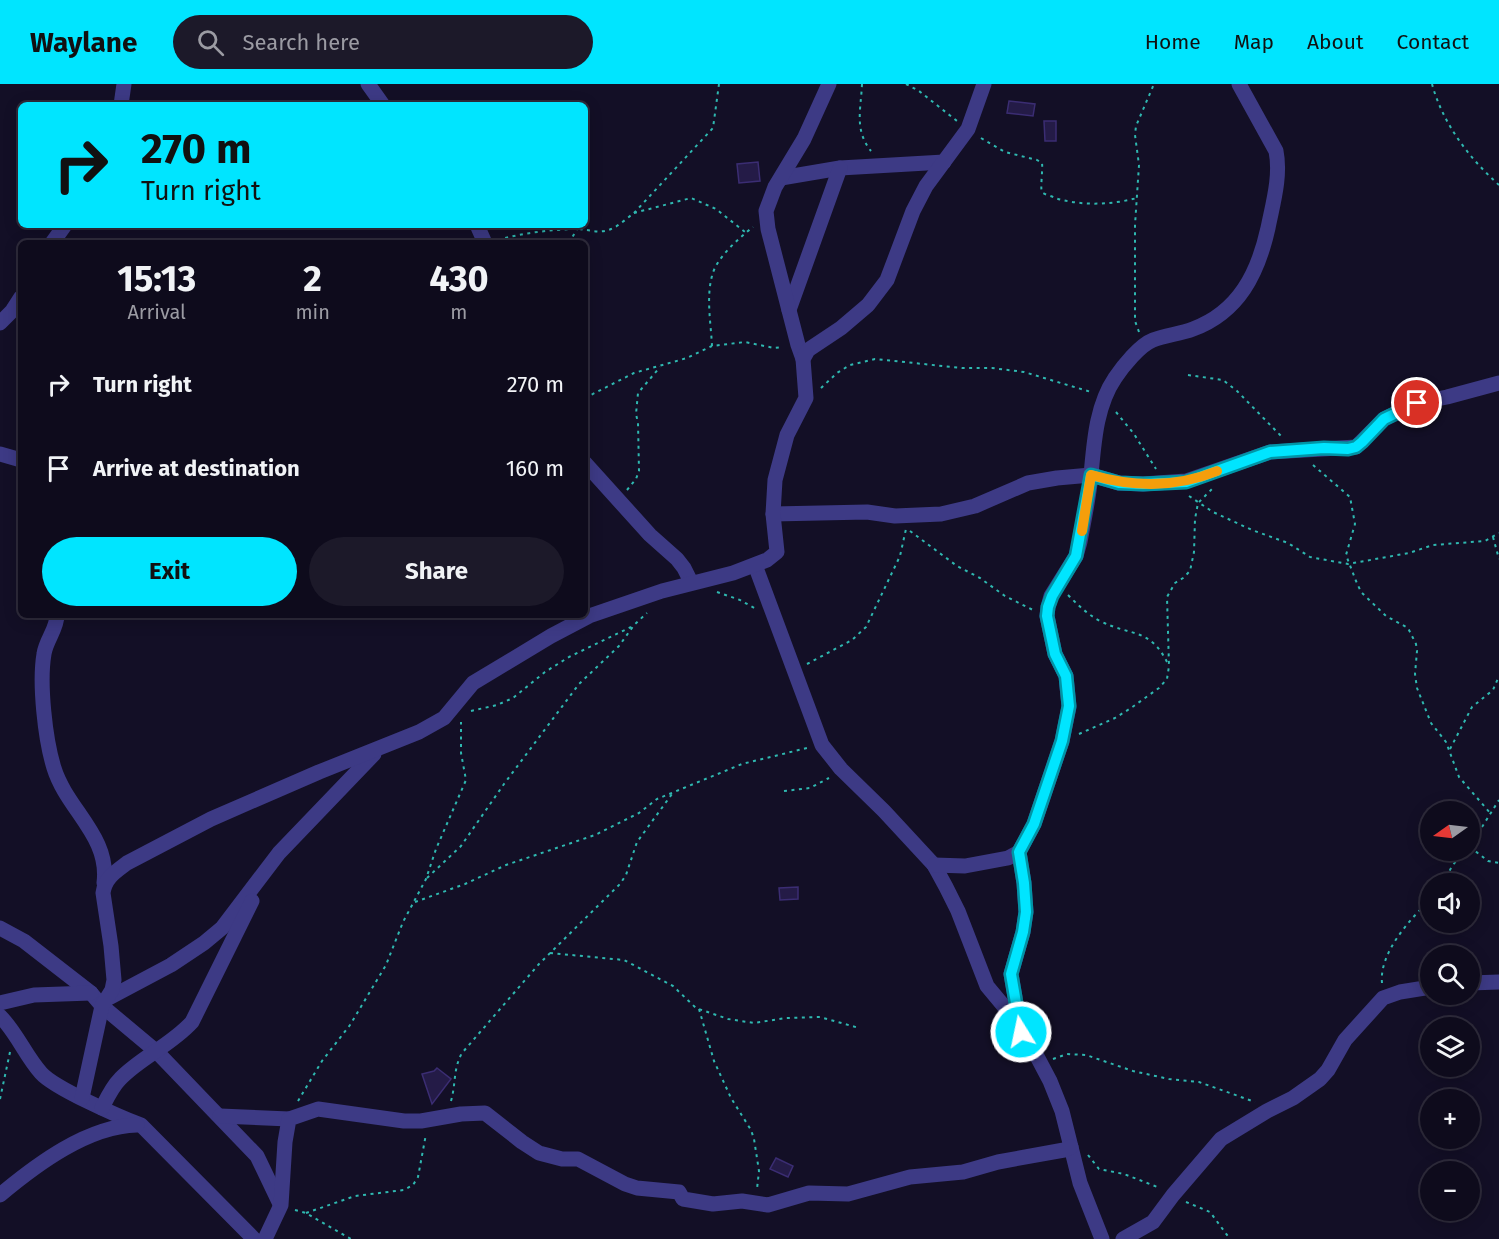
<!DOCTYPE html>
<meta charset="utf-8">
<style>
:root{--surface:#0e0b1c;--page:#1c1929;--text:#f1f3f6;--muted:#9b9ba3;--line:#2e2b3b;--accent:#00e5ff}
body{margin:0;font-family:"Fira Sans",sans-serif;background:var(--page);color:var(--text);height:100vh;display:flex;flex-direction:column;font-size:22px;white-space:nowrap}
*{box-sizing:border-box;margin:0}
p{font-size:20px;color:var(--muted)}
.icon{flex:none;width:33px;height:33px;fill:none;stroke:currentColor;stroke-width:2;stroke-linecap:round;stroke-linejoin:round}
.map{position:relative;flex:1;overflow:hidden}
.panel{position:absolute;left:18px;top:156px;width:570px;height:378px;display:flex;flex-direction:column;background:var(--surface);border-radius:9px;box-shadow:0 3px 15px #0003,0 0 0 2px var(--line)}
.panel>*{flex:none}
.top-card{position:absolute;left:18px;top:18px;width:570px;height:126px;border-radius:9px;box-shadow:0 3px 15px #0003,0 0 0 2px var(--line);background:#00e5ff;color:#111;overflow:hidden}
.needle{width:39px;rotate:256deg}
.fabs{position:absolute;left:1420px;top:717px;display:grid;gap:12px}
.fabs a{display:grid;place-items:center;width:60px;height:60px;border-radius:50%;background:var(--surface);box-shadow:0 3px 15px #0003,0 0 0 2px var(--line);font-size:30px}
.pin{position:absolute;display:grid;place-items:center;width:51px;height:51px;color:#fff;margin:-26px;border:3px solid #fff;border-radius:50%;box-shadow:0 2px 6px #0007}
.me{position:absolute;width:66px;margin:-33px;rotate:350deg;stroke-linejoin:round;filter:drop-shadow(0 0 4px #0008)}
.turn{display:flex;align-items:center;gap:21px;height:126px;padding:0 24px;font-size:27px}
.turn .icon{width:78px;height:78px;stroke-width:2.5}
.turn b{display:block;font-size:42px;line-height:51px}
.eta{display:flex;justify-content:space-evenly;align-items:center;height:102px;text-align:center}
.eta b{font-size:36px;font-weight:700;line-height:42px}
.button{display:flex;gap:12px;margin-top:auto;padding:12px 24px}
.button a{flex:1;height:69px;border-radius:36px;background:var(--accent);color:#111;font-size:24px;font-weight:700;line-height:69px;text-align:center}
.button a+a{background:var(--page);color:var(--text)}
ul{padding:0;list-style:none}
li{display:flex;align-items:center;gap:18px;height:84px;padding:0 24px}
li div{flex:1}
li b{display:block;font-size:22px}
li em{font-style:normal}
header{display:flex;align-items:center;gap:36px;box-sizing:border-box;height:84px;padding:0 30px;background:var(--accent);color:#111}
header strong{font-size:28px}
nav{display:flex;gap:33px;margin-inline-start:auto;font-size:21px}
.search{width:420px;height:54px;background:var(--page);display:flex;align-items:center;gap:15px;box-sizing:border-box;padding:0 21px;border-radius:33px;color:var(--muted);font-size:22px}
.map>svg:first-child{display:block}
.building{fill:#241b47;stroke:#3b2d73;stroke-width:1.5}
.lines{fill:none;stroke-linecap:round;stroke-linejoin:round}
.path{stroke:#2fb8b0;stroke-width:2;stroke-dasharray:3 4.5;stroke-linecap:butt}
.minor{stroke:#3d3a85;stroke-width:15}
.route-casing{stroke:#0095a6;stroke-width:15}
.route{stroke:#00e5ff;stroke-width:10}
.slow{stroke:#f59e0b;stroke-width:10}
</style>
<header>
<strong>Waylane</strong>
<div class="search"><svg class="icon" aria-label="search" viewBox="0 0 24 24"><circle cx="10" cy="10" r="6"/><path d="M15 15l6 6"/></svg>Search here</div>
<nav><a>Home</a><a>Map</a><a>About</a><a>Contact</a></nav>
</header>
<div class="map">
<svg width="1499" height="1155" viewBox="0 0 1499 1155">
<rect width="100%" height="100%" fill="#130f26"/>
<g class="building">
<path d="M1009 17 1035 20 1033 32 1007 29Z"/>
<path d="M1044 37H1056V57H1045Z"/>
<path d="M758 78 760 97 739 99 737 80Z"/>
<path d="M798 803V815L780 816 779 804Z"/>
<path d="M437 984 451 995 432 1020 422 990 434 987Z"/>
<path d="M776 1074 793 1082 788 1093 770 1085Z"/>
</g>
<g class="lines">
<g class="path">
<path d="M862 0C861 25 854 46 871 67"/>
<path d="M906 0 919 7 957 37"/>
<path d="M1432 0C1443 40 1469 74 1499 101"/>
<path d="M981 54 1005 68 1037 76 1042 79C1043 86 1040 104 1042 108 1045 111 1052 112 1055 114 1081 122 1111 121 1137 114"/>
<path d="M634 129 691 114 716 125 745 148"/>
<path d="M498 156C522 149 549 146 573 145 586 144 598 151 611 145 619 142 627 134 634 129L713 44 719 0"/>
<path d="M569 159 577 145"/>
<path d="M1139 248 1135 237V141L1139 81 1135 51 1136 42 1154 0"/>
<path d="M712 262C711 240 706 214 712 192 716 174 739 154 753 143"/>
<path d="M1188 291 1223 296 1237 307 1282 353"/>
<path d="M821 304 837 289 850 281 875 275 962 284H992L1024 288 1091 308"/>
<path d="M585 314 634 289 687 274 712 262 745 258 774 264 783 263"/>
<path d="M1116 328 1134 350 1156 385"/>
<path d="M1313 381 1350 413 1355 440 1346 471 1356 497 1361 508 1386 532 1408 544 1416 560 1417 567 1415 590 1417 604 1431 639 1446 658 1459 693 1491 730"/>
<path d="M627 406 636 395 639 387 638 339 636 330 638 309 660 283"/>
<path d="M1189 412 1213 428 1252 446 1288 459 1310 473 1348 480 1409 469 1433 461 1485 457 1499 449"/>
<path d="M910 447 957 482 980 494 1005 512 1033 526"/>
<path d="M1493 453 1499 475"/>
<path d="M717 508 740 516 756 525"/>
<path d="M1068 511C1078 521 1087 530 1100 537 1132 553 1150 543 1168 580"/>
<path d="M807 580 852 556 866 543 900 472 906 445"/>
<path d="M471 627 497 621 513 614 545 588 569 573 631 543"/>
<path d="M1079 650 1115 634 1131 624 1159 604 1167 595 1169 582 1167 513 1175 499 1183 494 1190 487 1194 468 1195 435 1198 419 1212 405"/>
<path d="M1450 665 1472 623 1493 606 1499 592"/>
<path d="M784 707 810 704 829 694"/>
<path d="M1470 762 1499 716"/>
<path d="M1470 763 1488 777 1499 779"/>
<path d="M427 794 461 762 504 700 579 600 619 562 634 541 647 529"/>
<path d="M1443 800 1452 782 1466 766"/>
<path d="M415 818 465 800 506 781 595 751 639 729 657 715 742 680 807 664"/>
<path d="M550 869 624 876 673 902 696 924 728 935 754 939 786 934 820 933 859 944"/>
<path d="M1382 899C1379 869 1410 835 1431 815"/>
<path d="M699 925 714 977 731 1014 751 1046 754 1055 759 1087 757 1105"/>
<path d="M1053 975 1067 970 1086 971 1133 987 1169 995 1199 998 1255 1018"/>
<path d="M0 1015 10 968"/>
<path d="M298 1017 322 977 350 941 386 881 403 838 426 795 436 765 466 696 461 669V638"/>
<path d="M451 1017C456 1000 453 985 462 969L539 880 620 800 626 791 637 758 672 710"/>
<path d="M1088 1071 1099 1085 1124 1090 1160 1104"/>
<path d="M1186 1118 1210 1128 1230 1155"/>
<path d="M295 1126 306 1129 351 1155"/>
<path d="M306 1129 355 1112 404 1106 413 1101 418 1093 426 1050"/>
</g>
<g class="minor">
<path d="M368 0 383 21"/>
<path d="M121 21 124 0"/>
<path d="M781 94 840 84 944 78"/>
<path d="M477 141 485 159"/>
<path d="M52 159 65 141"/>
<path d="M789 226 840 84"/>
<path d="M0 239 12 227 21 213"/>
<path d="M803 275 798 261 768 145 766 127 775 103 804 55 829 0"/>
<path d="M0 370 21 376"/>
<path d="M585 379 650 451 677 475 684 484 691 498"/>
<path d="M773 430 867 428 895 432 941 430 975 422 1028 399 1057 394 1091 391 1119 399 1143 400 1186 397 1270 368 1356 363 1384 335 1417 319 1447 313 1499 299"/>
<path d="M755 481 822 661 841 685 884 727 934 781 946 803 958 827 987 902 1007 926 1032 963 1050 997 1062 1027 1080 1099 1102 1155"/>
<path d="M57 531C57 545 46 556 44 570 39 599 45 655 54 684 67 726 110 752 104 799"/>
<path d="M1019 768 1024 799 1026 828 1023 848 1011 890 1020 942"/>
<path d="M934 781 965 782 1008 774 1019 768 1034 740 1062 657 1069 623 1066 592 1055 570 1047 532 1048 523 1051 512 1076 472 1080 458C1084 436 1089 413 1091 391 1094 359 1096 322 1115 294 1123 282 1140 261 1153 256 1166 251 1180 250 1193 245 1239 228 1258 189 1268 144 1273 119 1281 92 1276 67L1239 0"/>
<path d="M0 844 24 857 91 909 102 922 157 968 257 1072 280 1120"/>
<path d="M1470 899 1499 898"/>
<path d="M107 915 171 881 204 859 222 844 279 769 374 670"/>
<path d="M0 919 34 911 91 909"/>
<path d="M0 932C17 949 25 971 41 989 54 1004 120 1033 141 1041L254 1155"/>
<path d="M82 1014 102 922 112 906 114 896 111 862 103 809C105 794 115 788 127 779L211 735 319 688 419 648 444 634 473 599 551 552 589 532 662 507 733 489 767 476 777 468 773 430 775 396 787 351 806 314 803 275 808 266 841 244 868 221 887 196 913 127 926 102 968 45 984 0"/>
<path d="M102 1024C107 1014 112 1003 120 995 141 973 170 962 192 938L252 817"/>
<path d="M220 1032 289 1035"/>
<path d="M0 1111C37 1080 88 1042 137 1041"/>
<path d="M265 1155 281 1121 285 1058 289 1035 318 1025 404 1037H421L461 1030 485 1029 522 1058 539 1069 562 1075H578L625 1100 637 1104 679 1108 683 1115 713 1120 742 1117 768 1121 809 1109 848 1110 910 1093 963 1088 998 1078 1064 1066 1071 1063"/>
<path d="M1123 1155 1153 1138 1173 1111 1221 1055 1267 1027 1293 1014 1320 995 1328 986 1345 956 1383 914 1400 908 1431 903"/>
</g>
</g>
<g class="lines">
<defs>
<path id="route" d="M1021 948 1011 890 1023 848 1026 828 1024 799 1019 768 1034 740 1062 657 1069 622 1066 592 1055 570 1047 532 1048 523 1052 512 1076 472 1091 391 1119 399 1143 400 1186 398 1270 368 1324 364 1348 365 1356 363 1362 358 1384 335 1417 319"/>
</defs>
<use href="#route" class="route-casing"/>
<use href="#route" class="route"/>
<path class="slow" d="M1082 447 1091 391C1133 403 1176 404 1217 387"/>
</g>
</svg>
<div class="fabs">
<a><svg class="needle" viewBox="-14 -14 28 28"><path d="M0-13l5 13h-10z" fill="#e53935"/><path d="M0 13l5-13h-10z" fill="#9b9ba3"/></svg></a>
<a><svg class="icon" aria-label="sound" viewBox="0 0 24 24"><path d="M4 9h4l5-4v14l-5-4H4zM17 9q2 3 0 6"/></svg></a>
<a><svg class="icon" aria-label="search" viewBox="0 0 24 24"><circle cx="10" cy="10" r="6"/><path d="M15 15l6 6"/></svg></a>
<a><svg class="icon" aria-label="layers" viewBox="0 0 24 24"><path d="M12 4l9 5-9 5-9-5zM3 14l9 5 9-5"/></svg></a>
<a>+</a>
<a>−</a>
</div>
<div class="pin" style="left:1417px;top:319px;background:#d93025"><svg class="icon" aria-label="arrive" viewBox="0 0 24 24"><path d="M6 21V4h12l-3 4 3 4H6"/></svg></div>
<svg class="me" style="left:1021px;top:948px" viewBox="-20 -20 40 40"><circle r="17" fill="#00e5ff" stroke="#fff" stroke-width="3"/><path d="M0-11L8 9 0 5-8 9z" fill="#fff"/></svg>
<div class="top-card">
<div class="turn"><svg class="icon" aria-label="right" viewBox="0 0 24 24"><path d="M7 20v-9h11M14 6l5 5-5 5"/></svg><div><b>270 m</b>Turn right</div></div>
</div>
<section class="panel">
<div class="eta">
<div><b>15:13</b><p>Arrival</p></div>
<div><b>2</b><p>min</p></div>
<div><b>430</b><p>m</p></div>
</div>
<ul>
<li><svg class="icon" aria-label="right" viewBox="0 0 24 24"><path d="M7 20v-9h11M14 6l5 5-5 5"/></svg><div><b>Turn right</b></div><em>270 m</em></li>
<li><svg class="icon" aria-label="arrive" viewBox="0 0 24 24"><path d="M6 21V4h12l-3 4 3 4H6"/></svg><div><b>Arrive at destination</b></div><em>160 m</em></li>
</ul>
<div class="button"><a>Exit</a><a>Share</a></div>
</section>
</div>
